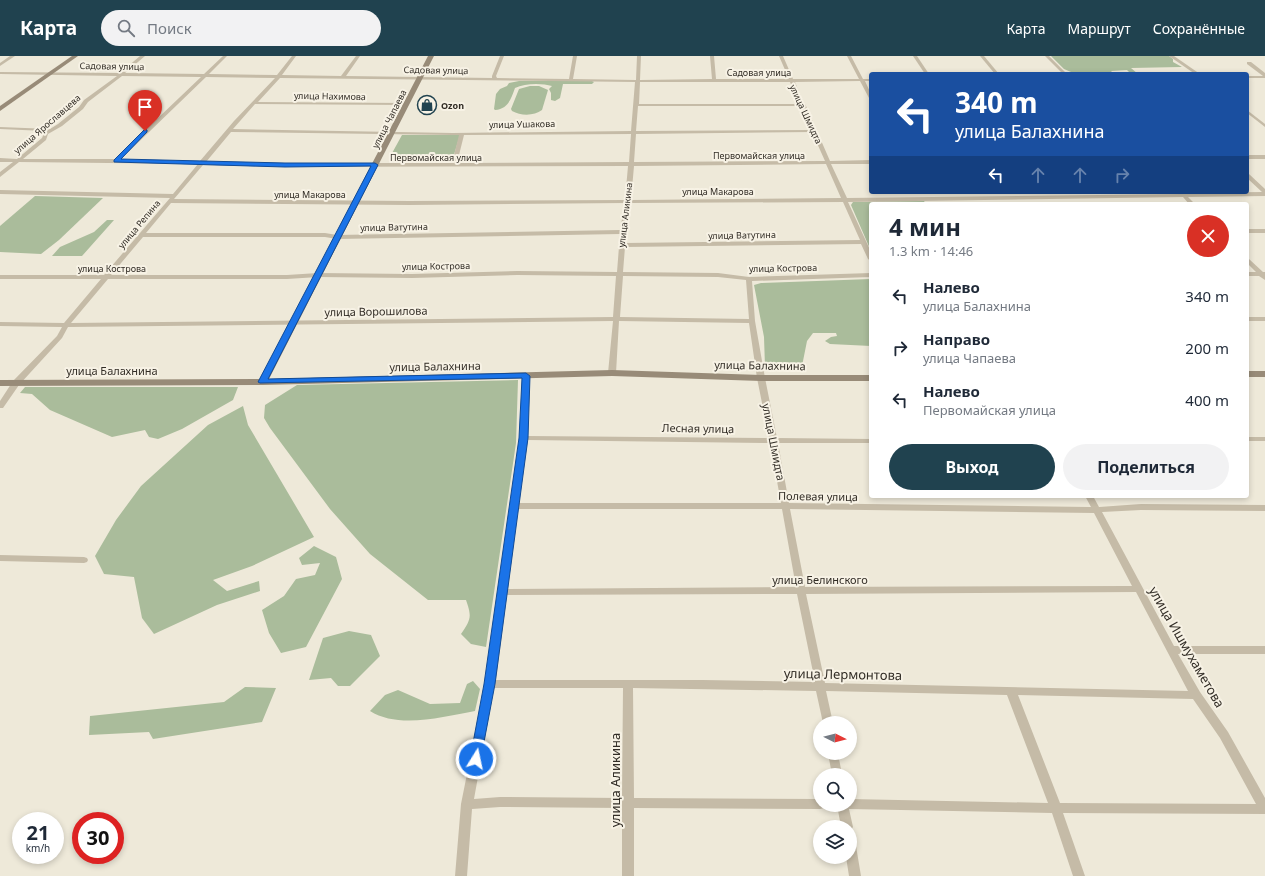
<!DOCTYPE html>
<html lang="ru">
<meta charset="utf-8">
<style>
:root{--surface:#fff;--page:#f2f2f3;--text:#1f2937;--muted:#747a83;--accent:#20424f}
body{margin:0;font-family:"Noto Sans",sans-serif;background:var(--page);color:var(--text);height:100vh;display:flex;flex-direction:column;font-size:15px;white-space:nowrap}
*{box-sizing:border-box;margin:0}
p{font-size:13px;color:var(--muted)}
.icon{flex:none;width:22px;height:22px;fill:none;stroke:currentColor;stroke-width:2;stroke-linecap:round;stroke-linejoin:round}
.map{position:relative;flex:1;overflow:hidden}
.details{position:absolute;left:869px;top:146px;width:380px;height:296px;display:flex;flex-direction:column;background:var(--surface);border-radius:4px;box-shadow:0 2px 6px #0003}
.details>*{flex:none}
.guide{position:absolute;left:869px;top:16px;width:380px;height:122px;border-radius:4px;box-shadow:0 2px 6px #0003;background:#1a4fa0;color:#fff;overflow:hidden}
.needle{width:26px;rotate:96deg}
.controls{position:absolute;left:813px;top:660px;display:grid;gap:8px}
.controls a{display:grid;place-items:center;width:44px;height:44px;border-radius:50%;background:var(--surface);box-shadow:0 2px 6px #0003;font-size:20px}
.speed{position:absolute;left:12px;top:756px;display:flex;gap:8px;font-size:20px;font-weight:700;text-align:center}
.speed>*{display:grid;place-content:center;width:52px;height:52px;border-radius:50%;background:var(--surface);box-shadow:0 2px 6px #0003;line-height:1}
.speed small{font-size:10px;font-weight:400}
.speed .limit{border:6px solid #d22;background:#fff;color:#111}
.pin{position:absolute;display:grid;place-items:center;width:34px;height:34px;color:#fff;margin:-41px -17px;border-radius:50% 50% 50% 0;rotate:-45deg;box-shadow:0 0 4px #0007}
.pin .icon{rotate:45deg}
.me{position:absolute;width:44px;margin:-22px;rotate:10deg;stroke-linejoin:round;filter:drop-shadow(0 0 3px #0008)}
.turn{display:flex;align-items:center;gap:14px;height:84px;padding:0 20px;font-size:18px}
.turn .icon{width:52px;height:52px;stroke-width:2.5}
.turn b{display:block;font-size:28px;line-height:34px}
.lanes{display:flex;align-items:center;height:38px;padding:0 20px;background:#0003;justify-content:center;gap:20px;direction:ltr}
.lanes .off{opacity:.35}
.round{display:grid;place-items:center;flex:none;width:42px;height:42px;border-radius:21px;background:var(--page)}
.overview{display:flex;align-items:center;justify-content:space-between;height:68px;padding:0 20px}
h1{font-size:24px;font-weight:700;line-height:30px}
.action{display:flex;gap:8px;margin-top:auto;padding:8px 20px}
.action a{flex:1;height:46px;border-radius:24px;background:var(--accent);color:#fff;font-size:16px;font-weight:700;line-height:46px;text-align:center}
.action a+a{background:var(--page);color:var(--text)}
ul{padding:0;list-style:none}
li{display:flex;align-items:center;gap:12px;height:52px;padding:0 20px}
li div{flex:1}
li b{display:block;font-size:15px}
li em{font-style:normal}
header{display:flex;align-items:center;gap:24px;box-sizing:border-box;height:56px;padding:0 20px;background:var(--accent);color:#fff}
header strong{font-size:19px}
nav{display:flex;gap:22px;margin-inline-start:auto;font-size:14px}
.search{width:280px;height:36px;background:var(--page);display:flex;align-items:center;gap:10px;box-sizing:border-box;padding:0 14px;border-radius:22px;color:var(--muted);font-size:15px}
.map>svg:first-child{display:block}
.green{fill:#aabc9b}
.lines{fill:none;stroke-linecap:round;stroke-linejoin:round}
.street{fill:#c5bba7;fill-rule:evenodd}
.secondary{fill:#988b78;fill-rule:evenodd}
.route{fill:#1a73e8;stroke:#114b97}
.labels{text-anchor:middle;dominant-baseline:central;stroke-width:4;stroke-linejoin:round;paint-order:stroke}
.far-street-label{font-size:9px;fill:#322d26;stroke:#f7f2e5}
.far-poi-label{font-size:9px;font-weight:bold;fill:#322d26;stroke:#f7f2e5;text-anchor:start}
.street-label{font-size:11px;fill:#322d26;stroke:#f7f2e5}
.near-street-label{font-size:13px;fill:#322d26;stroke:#f7f2e5}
</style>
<header>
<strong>Карта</strong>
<div class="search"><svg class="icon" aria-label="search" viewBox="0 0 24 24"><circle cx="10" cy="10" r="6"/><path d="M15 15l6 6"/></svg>Поиск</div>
<nav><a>Карта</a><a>Маршрут</a><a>Сохранённые</a></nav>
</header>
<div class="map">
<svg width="1265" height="820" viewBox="0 0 1265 820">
<rect width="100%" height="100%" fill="#eee9d9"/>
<g class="green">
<path d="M1051 0H1169L1173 3V6L1182 11 1131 12 1138 18H1131L1127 14 1111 15 1114 18 1071 16 1064 13Z"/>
<path d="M519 25H592L594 26 592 28H563L560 42 555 45 551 44V37L549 33 552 30C542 27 525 27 515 32 511 43 508 53 495 54L494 53 496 38 500 33 507 30 509 27Z"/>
<path d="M530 30H539L548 34 542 54C534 60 521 60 512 55L511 53 519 33Z"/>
<path d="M402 79H460L453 102 446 105H404L400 100 391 99Z"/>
<path d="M35 140 103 142 59 184 41 198 0 196V170Z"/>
<path d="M924 145 926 148H871V195L851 149 853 146Z"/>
<path d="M107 164H114L82 200H52L60 191 94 176Z"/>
<path d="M871 223V290L830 288 825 285 831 281 837 280 836 277H813L807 285 801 315H769L765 311 764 281 754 229 761 227Z"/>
<path d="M518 324 516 387 486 591 471 588 461 578C471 563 472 561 466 544H428L370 498 330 453 270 372 264 362 265 349 297 329Z"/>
<path d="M25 331H238L233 344 182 373 158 383 149 381 145 374 112 381 50 354 32 338 20 337Z"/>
<path d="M243 350 248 369 314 481 252 510 213 524 227 535 259 525 260 535 217 549 154 578 142 562 134 521 104 518 95 500 116 464 141 430 208 369Z"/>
<path d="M314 490 336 501 342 523 306 591 281 597 269 577 262 554 284 540 296 523 315 519 320 507 302 509 299 502Z"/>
<path d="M349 575 371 579 380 600 350 630H338L331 622 309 624 323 582Z"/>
<path d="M473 625 480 633 475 655C443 661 398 673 370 655L385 639 398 634 430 648 460 647 467 628Z"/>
<path d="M245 631 276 632 262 666 153 683 149 676 89 679 90 660 224 646Z"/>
</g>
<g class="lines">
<g class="street">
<path d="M10 0H15L0 10V7Z"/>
<path d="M140 0H145L125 17 204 18 223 0H227L209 18 277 19 292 0H296L282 19 341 20 356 0H360L346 20 492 22V20L500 0H504L496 20 497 22 569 23 573 0H577L573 23 636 24 637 0H641L640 24 712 23 710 0H714L716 23H789L779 0H783L793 23H859L847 0H851L863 23H871V25H865L871 38V43L869 42 860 25 795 26 804 48 806 49V50L830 105 871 104V108H831L847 142 1181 138 1183 136 1186 137 1262 136 1247 122V117L1249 118 1265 133V140L1188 141 1195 148H1189L1183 141 848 146 871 196V205L868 203 861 188 625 191 623 216 718 217 749 221 871 217V221L752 225 755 265 765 322 777 382 871 383V387H778L789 447 1091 451 1085 440H1093L1099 451 1141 448 1265 449V455L1141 454 1102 456 1174 590H1265V598H1178L1200 636 1228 676 1265 742V758L1063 757 1085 820H1073L1052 757 849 753 853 771 850 775V771H841L837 749H850V743L1048 747 1007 639 826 635 833 667H823L816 635 633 632 634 742 820 743V749H825L824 752 820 753 634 752V820H622V752L500 751 472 753 467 820H455L461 748 485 628 520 382 522 320 526 318 530 320 528 380 769 382 757 322 749 267 619 265 616 317 612 319 608 317 613 265 68 271 62 282 19 329 3 352H0V345L13 325 57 280 62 271 0 270V266L64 267 101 223H0V219H104L170 142 0 138V134L173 138 198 108 19 106 0 121V116L13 106H0V102L17 103 42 82 45 75 0 73V71L50 73 58 68 79 51 84 44 117 20 0 18V16L120 17ZM122 20 201 21 115 103H23L46 84 48 78 62 70 83 53 88 46ZM206 21 275 22 234 65 200 105 120 104ZM280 22 635 26 631 75 453 77 233 73 255 48 406 49 408 48 406 47 258 46ZM640 26H790L800 48H639ZM638 50H801L811 74 636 75ZM231 76 453 79H459L452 107H285L206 106ZM812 76 825 105 634 106 636 78ZM631 78 629 106 457 107 464 79ZM826 108 841 142 631 144 634 110ZM203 109 285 111 628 110 625 144 409 145 174 143ZM843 146 860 184 625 187 630 147ZM171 147 409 149 625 147 620 174 337 179 325 177H146ZM620 178 617 216 517 215 412 218 318 217 287 219H111L143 181H325L337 183ZM517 219 616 220 613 261 71 267 108 223H287L318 221 412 222ZM623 220 718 221 746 224 749 263 620 261ZM528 384 770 387 781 447H519ZM518 453H782L796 531 508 533ZM790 453 1094 457 1132 530 805 531ZM1136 536 1188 635 825 627 806 538ZM797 538 815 626 703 624H496L507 539ZM494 632H623L622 742 500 741 474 743ZM1018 639 1193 643 1220 682 1256 748 1060 747Z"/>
<path d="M913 0H917L929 18H925Z"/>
<path d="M980 0H984L999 18H995Z"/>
<path d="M1045 0H1049L1067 18H1063Z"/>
<path d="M1169 0H1174L1200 18H1195Z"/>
<path d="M1247 6H1251L1265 17V22H1247V20H1263L1247 8Z"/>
<path d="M1074 17H1086L1088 18H1072Z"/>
<path d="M1247 54 1265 68V71L1247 57Z"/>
<rect x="1247" y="99" width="18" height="4"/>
<rect x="1247" y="173" width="18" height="4"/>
<path d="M1247 202 1249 203 1263 216H1265V224L1259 220H1247V216H1256L1247 207Z"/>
<rect x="1247" y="261" width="18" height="4"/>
<rect x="1247" y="381" width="18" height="4"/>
<path d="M0 499 84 501 87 502 88 504 87 506 84 507 0 505Z"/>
<path d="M828 697H838L842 719H832Z"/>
<path d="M850 785 854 786 856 790 861 820H849L846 801H850Z"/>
</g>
<g class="secondary">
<path d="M72 0H78L0 55V50Z"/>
<path d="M428 0H434L269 323 612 314 761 319H871V325H761L612 320 263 329 0 330V324L260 323Z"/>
<rect x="1247" y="315" width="18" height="6"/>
</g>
</g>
<path class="route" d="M145 73 147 74V76L121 103 285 107H375L378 109 268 323 526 317 530 320 528 382 495 628 480 707 476 708 471 707 470 703 484 628 519 382 522 322 260 327 258 326 371 110 285 111 114 106V104Z"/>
<defs>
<symbol id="shop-ring" viewBox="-11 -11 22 22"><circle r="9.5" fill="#f7f2e5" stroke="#20424f" stroke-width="1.5"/><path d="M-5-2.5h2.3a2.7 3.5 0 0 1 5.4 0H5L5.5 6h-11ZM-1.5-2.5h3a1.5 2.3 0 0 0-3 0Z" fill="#20424f"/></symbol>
</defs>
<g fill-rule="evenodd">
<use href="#shop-ring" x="416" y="38" width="22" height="22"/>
</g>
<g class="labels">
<g class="far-street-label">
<text transform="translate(112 10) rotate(1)">Садовая улица</text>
<text transform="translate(436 14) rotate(1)">Садовая улица</text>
<text x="759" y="16">Садовая улица</text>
<text transform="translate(330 40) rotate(1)">улица Нахимова</text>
<text transform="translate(806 58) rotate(65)">улица Шмидта</text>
<text transform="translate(389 63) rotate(-63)">улица Чапаева</text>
<text transform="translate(47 68) rotate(-41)">улица Ярославцева</text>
<text transform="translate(522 68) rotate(-1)">улица Ушакова</text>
<text x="759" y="99">Первомайская улица</text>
<text x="436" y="101">Первомайская улица</text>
<text x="718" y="135">улица Макарова</text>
<text x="310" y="138">улица Макарова</text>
<text transform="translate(625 159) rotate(-83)">улица Аликина</text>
<text transform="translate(139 168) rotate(-50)">улица Репина</text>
<text transform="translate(394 171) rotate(-1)">улица Ватутина</text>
<text transform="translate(742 179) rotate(-1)">улица Ватутина</text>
<text transform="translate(436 210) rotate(-1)">улица Кострова</text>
<text x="112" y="212">улица Кострова</text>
<text transform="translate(783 212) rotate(-1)">улица Кострова</text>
</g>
<g class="far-poi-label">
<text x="441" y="49">Ozon</text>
</g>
<g class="street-label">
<text transform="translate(376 255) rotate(-1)">улица Ворошилова</text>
<text transform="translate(760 309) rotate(1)">улица Балахнина</text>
<text transform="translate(435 310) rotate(-1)">улица Балахнина</text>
<text x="112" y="314">улица Балахнина</text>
<text transform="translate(698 372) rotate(1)">Лесная улица</text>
<text transform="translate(774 386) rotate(79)">улица Шмидта</text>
<text transform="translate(818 440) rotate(1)">Полевая улица</text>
<text x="820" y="523">улица Белинского</text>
</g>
<g class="near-street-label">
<text transform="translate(1187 591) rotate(60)">улица Ишмухаметова</text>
<text transform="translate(843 618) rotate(1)">улица Лермонтова</text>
<text transform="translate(615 724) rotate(-90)">улица Аликина</text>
</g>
</g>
</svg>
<div class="controls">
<a><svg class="needle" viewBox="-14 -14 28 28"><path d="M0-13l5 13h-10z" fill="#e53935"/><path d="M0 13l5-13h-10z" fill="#747a83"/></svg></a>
<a><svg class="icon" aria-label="search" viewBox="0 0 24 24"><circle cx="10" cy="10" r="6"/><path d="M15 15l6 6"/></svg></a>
<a><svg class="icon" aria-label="layers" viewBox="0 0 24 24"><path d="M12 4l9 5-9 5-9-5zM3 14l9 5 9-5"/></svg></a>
</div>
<div class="speed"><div>21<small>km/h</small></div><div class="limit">30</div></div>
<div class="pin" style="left:145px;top:75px;background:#d93025"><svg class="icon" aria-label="arrive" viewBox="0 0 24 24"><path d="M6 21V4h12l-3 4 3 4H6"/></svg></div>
<svg class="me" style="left:476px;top:703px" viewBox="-20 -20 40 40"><circle r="17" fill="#1a73e8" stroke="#fff" stroke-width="3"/><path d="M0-11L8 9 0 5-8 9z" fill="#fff"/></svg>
<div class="guide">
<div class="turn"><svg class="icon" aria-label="left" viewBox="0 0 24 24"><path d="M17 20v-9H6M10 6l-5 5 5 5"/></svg><div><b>340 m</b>улица Балахнина</div></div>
<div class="lanes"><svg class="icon" aria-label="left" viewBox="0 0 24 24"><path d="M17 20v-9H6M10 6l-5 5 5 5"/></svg><svg class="icon off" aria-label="ahead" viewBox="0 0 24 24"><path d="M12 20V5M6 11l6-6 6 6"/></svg><svg class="icon off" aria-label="ahead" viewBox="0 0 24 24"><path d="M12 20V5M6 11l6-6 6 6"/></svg><svg class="icon off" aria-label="right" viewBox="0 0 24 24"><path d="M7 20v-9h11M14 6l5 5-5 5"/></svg></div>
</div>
<section class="details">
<div class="overview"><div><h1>4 мин</h1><p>1.3 km · 14:46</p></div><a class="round" style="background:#d93025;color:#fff"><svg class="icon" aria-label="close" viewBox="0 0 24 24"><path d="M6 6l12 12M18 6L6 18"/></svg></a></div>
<ul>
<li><svg class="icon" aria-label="left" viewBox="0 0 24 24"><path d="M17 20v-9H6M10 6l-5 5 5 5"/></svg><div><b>Налево</b><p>улица Балахнина</p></div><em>340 m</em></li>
<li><svg class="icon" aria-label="right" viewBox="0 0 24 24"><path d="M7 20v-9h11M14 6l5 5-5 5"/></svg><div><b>Направо</b><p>улица Чапаева</p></div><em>200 m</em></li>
<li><svg class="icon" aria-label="left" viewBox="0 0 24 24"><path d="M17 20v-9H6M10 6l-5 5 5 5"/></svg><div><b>Налево</b><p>Первомайская улица</p></div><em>400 m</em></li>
</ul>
<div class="action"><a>Выход</a><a>Поделиться</a></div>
</section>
</div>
